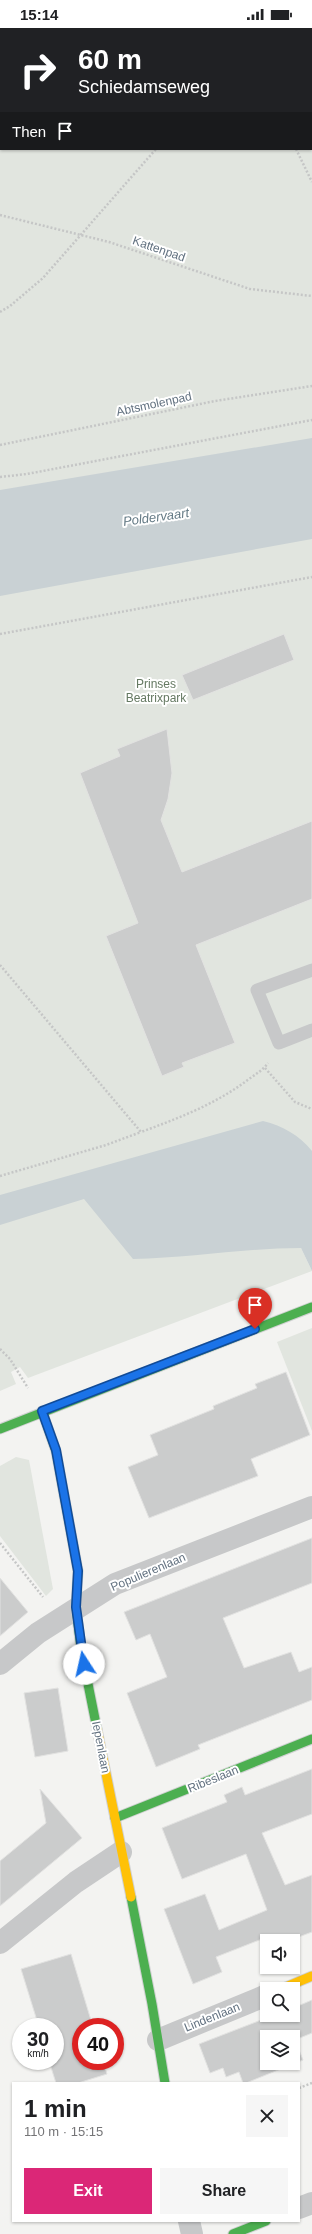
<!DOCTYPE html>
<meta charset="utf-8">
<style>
:root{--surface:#fff;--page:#f6f6f6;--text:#202124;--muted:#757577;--accent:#db2777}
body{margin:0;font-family:Helvetica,sans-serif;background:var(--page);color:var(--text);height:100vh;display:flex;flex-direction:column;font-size:15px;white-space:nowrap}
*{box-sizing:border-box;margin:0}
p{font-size:13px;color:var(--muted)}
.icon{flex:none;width:22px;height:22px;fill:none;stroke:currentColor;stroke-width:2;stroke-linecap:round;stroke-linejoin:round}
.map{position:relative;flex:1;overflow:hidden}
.panel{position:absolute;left:12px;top:2054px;width:288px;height:140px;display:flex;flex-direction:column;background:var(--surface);border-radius:0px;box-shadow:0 1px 3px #0004}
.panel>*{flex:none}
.banner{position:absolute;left:0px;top:0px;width:312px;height:122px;box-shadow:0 1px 3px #0004;background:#202124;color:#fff;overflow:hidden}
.tools{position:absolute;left:260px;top:1906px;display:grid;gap:8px}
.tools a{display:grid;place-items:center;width:40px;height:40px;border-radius:0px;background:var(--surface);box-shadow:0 1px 3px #0004;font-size:20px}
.speed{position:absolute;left:12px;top:1990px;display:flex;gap:8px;font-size:20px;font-weight:700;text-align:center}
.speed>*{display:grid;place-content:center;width:52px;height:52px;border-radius:50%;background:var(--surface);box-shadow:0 1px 3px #0004;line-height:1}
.speed small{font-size:10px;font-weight:400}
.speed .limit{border:6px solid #d22;background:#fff;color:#111}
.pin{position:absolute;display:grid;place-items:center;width:34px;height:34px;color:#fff;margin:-41px -17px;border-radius:50% 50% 50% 0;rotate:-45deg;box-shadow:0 0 4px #0007}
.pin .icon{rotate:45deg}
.me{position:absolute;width:44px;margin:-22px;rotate:350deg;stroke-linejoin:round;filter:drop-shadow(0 0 3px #0008)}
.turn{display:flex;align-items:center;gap:14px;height:84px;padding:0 12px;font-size:18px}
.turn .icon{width:52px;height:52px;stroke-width:2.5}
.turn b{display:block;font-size:28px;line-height:34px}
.then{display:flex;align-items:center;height:38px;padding:0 12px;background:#0003;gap:8px;font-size:15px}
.round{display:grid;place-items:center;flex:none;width:42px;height:42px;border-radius:0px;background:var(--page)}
.head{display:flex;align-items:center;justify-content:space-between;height:68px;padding:0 12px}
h1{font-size:24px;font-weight:600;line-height:30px}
.primary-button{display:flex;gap:8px;margin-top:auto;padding:8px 12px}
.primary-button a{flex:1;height:46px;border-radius:0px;background:var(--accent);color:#fff;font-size:16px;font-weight:600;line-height:46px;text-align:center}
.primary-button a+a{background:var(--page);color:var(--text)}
.status{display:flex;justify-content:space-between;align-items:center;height:28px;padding:0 20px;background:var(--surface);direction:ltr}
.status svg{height:11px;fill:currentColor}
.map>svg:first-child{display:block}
.green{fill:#e1e5df;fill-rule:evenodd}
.water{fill:#c9d1d4}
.building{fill:#cbcccc;stroke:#e2e2e1;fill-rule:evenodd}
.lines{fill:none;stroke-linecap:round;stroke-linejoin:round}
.fast-casing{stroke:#d0d1d2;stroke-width:11}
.slow-casing{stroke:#d0d1d2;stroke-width:11}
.path{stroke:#c5c6c6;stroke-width:2.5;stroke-dasharray:2 2;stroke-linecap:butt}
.lane{stroke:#c7c8c9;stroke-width:13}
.street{stroke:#c7c8c9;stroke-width:22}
.fast{stroke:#4caf50;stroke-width:9}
.slow{stroke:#ffc107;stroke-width:9}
.route-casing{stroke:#114b97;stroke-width:10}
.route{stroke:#1a73e8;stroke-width:7}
.labels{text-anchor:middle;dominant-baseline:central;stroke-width:4;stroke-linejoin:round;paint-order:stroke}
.street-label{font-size:12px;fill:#637281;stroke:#fff}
.park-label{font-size:12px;fill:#657962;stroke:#fff}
.water-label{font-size:13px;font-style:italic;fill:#647a85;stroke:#fff}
</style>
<div class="status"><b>15:14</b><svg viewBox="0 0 49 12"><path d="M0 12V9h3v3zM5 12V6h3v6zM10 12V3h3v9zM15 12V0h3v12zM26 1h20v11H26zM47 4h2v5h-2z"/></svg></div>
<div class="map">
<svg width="312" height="2206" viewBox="0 0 312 2206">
<rect width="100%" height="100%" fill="#f3f3f1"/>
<g class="green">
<path d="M0 0H312V1204L279 1220H301L312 1243 28 1350 20 1339 11 1344 16 1356 0 1363ZM1 1H311V121H1Z"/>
<path d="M312 1300V1403L277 1314Z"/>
<path d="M16 1429 29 1432 53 1561 46 1568 0 1508V1438Z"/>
</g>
<g class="water">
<path d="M312 410V511L0 568V462Z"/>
<path d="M263 1093C283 1098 299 1107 312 1123V1243L301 1220C245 1220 190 1230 133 1231L84 1171 0 1197V1167Z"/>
</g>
<g class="building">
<path d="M284 606 294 632 193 672 182 647Z"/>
<path d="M167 701 172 745 168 771 161 792 182 844 312 793V871L196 917 235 1015 182 1035 184 1039 162 1048 106 908 138 895 80 745 120 728 117 721Z"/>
<path d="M286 1344 310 1407 251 1431 258 1448 149 1490 128 1439 158 1427 150 1407 214 1381 213 1378 257 1360 255 1356Z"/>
<path d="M312 1510V1555L223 1590 244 1640 291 1624 299 1644 312 1639V1672L198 1717 200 1721 156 1739 127 1665 167 1649 150 1606 136 1612 124 1584Z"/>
<path d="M0 1550 28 1584 0 1608Z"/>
<path d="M58 1660 68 1723 35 1729 24 1665Z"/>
<path d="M312 1741V1786L262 1805 285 1857 312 1847V1904L288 1913H267L266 1922 262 1911 216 1929 222 1944 193 1956 164 1881 205 1866 219 1902 267 1882 246 1826 182 1851 162 1800 227 1774 224 1767 242 1759 245 1767Z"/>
<path d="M40 1761 82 1810 0 1878V1833L46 1795Z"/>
<path d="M71 1926 93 1999H81V2033H103L107 2046 78 2055H56L49 2033H55V1999H39L21 1941Z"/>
<path d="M312 1972V2005L295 2012 303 2032 246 2055H243L239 2044 226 2049 223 2040 210 2045 199 2016 274 1987H293V1980ZM267 2009H293V2035H267Z"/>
</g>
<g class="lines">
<defs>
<g id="fast">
<path d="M42 1383 56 1423 78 1543 76 1579 81 1621 97 1701"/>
<path d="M0 1401 312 1279"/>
<path d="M115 1790 312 1711"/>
<path d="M131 1869 152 1976 165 2055"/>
<path d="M233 2206 266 2193"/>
</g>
<g id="slow">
<path d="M97 1701 131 1869"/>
<path d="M281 1961 312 1948"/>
</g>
</defs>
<use href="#fast" class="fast-casing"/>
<use href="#slow" class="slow-casing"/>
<g class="path">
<path d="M248 0 249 1"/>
<path d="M104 1 108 0"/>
<path d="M0 14H1"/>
<path d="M296 121 312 154"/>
<path d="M0 187 109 214 250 261 312 268"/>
<path d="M0 284 10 278 43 250 156 121"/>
<path d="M0 417 215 373 312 358"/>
<path d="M0 449 27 446 312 392"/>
<path d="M0 606 312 549"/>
<path d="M0 937 141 1104C179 1090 216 1076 249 1051 256 1046 263 1042 268 1035"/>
<path d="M265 1040 295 1074 312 1081"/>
<path d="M0 1148 106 1117 141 1104"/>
<path d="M0 1321 10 1331 28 1360"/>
<path d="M0 1515 43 1569"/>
<path d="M299 2060 312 2055"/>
</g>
<path class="lane" d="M312 942 257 962 279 1015 312 1002"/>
<g class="street">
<path d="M0 1636 38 1605 115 1556 312 1479"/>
<path d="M0 1915 76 1854 121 1824"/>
<path d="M158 2012 267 1967"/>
<path d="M299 2180 312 2175"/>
<path d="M189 2193 192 2206"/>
</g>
<use href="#fast" class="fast"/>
<use href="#slow" class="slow"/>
</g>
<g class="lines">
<defs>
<path id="route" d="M84 1636 76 1579 78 1543 56 1422 42 1383 255 1301"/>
</defs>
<use href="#route" class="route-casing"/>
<use href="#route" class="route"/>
</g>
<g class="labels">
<g class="street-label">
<text transform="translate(159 221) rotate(19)">Kattenpad</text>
<text transform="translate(154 376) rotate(-12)">Abtsmolenpad</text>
<text transform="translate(148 1544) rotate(-23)">Populierenlaan</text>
<text transform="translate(101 1719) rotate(79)">Iepenlaan</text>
<text transform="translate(213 1751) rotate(-22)">Ribeslaan</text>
<text transform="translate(212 1989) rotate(-22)">Lindenlaan</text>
</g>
<g class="park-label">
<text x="156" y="656">Prinses<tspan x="156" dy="14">Beatrixpark</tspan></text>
</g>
<g class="water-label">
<text transform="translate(156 489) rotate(-8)">Poldervaart</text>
</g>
</g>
</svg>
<div class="tools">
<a><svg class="icon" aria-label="sound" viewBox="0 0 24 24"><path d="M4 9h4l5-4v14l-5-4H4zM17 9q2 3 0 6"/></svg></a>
<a><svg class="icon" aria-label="search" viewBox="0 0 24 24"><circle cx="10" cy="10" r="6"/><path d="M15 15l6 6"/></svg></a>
<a><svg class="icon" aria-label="layers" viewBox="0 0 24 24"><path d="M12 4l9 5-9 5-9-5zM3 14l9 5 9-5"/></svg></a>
</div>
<div class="speed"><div>30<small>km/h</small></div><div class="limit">40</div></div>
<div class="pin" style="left:255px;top:1301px;background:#d93025"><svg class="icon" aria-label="arrive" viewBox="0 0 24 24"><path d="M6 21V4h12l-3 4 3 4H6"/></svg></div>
<svg class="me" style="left:84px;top:1636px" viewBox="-20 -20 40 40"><circle r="19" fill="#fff"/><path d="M0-13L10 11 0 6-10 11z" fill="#1a73e8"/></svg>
<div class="banner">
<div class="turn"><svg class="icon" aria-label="right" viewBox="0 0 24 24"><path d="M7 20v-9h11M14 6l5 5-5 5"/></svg><div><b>60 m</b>Schiedamseweg</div></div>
<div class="then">Then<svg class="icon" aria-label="arrive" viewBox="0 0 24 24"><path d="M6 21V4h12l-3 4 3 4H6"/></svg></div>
</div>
<section class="panel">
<div class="head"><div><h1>1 min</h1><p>110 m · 15:15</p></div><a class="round"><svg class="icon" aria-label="close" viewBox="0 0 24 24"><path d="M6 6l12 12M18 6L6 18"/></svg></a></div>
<div class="primary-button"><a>Exit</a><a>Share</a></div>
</section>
</div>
